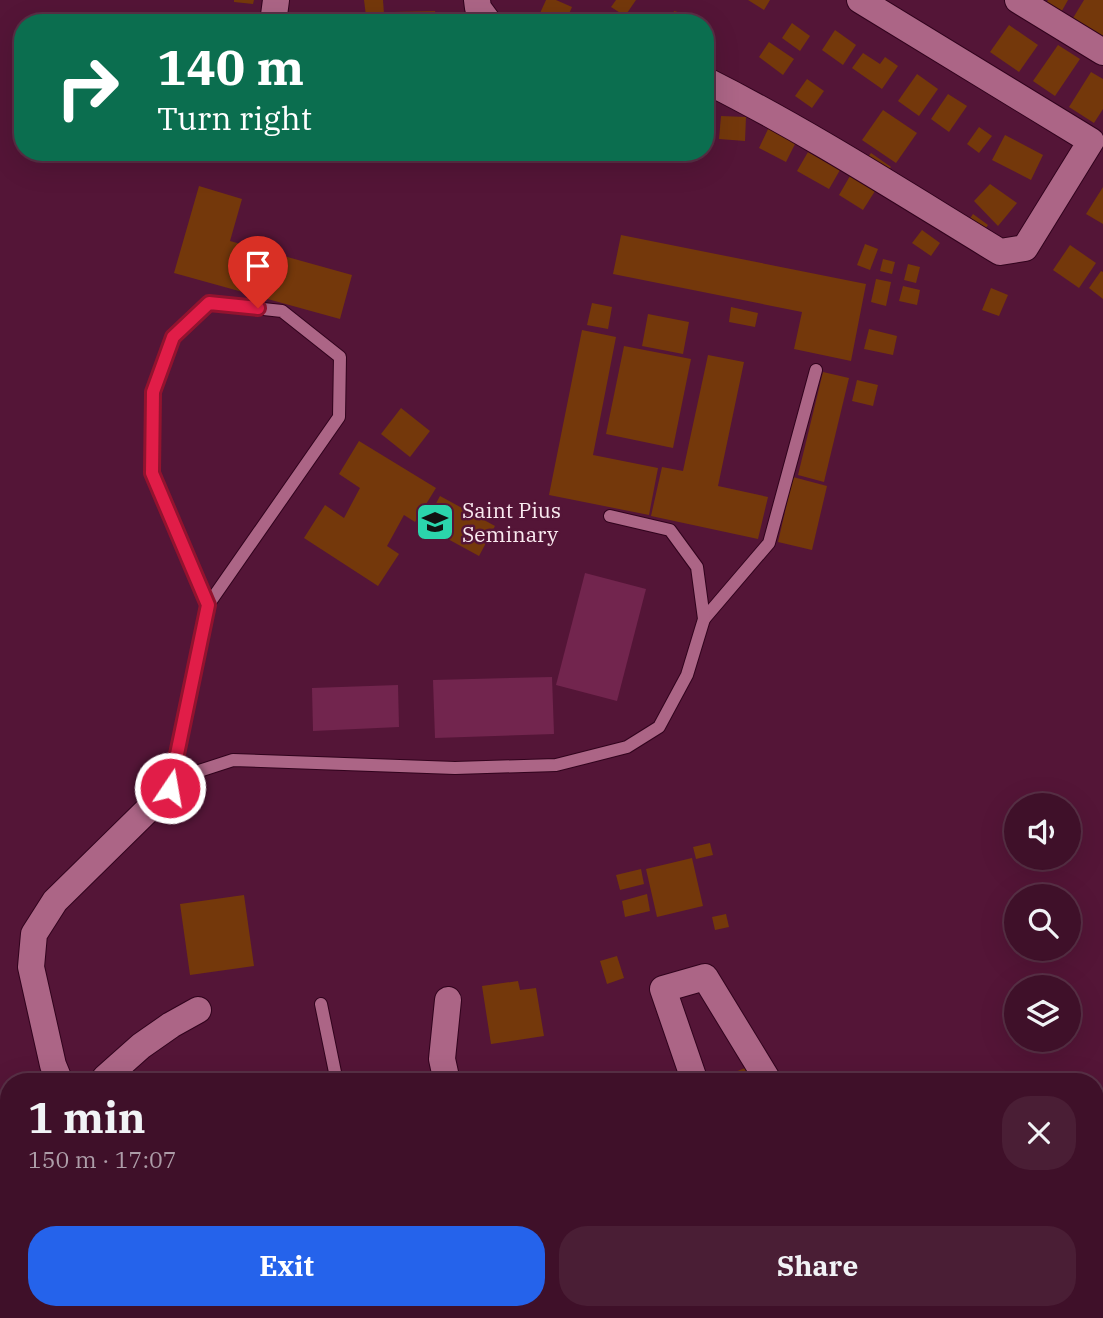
<!DOCTYPE html>
<meta charset="utf-8">
<style>
:root{--surface:#3f1029;--page:#4a1e35;--text:#f1f3f6;--muted:#ad9da8;--line:#583046;--accent:#2563eb}
body{margin:0;font-family:"IBM Plex Serif",serif;background:var(--page);color:var(--text);height:100vh;display:flex;flex-direction:column;font-size:26px;white-space:nowrap}
*{box-sizing:border-box;margin:0}
p{font-size:23px;color:var(--muted)}
.icon{flex:none;width:38px;height:38px;fill:none;stroke:currentColor;stroke-width:2;stroke-linecap:round;stroke-linejoin:round}
.map{position:relative;flex:1;overflow:hidden}
.side{position:absolute;left:0px;top:1073px;width:1104px;height:247px;display:flex;flex-direction:column;background:var(--surface);border-radius:28px 28px 0 0;box-shadow:0 7px 28px #0002,0 0 0 2px var(--line)}
.side>*{flex:none}
.banner{position:absolute;left:14px;top:14px;width:700px;height:147px;border-radius:28px;box-shadow:0 7px 28px #0002,0 0 0 2px var(--line);background:#0b6e4f;color:#fff;overflow:hidden}
.tools{position:absolute;left:1004px;top:793px;display:grid;gap:14px}
.tools a{display:grid;place-items:center;width:77px;height:77px;border-radius:50%;background:var(--surface);box-shadow:0 7px 28px #0002,0 0 0 2px var(--line);font-size:35px}
.pin{position:absolute;display:grid;place-items:center;width:60px;height:60px;color:#fff;margin:-72px -30px;border-radius:50% 50% 50% 0;rotate:-45deg;box-shadow:0 0 7px #0007}
.pin .icon{rotate:45deg}
.me{position:absolute;width:77px;margin:-38px;rotate:12deg;stroke-linejoin:round;filter:drop-shadow(0 0 5px #0008)}
.turn{display:flex;align-items:center;gap:24px;height:147px;padding:0 28px;font-size:32px}
.turn .icon{width:91px;height:91px;stroke-width:2.5}
.turn b{display:block;font-size:49px;line-height:60px}
.round{display:grid;place-items:center;flex:none;width:74px;height:74px;border-radius:28px;background:var(--page)}
.overview{display:flex;align-items:center;justify-content:space-between;height:119px;padding:0 28px}
h1{font-size:42px;font-weight:800;line-height:52px}
.primary-button{display:flex;gap:14px;margin-top:auto;padding:14px 28px}
.primary-button a{flex:1;height:80px;border-radius:28px;background:var(--accent);color:#fff;font-size:28px;font-weight:800;line-height:80px;text-align:center}
.primary-button a+a{background:var(--page);color:var(--text)}
.map>svg:first-child{display:block}
.green{fill:#72254e}
.building{fill:#74380b}
.lines{fill:none;stroke-linecap:round;stroke-linejoin:round}
.service-casing{stroke:#31031d;stroke-width:14}
.minor-casing{stroke:#31031d;stroke-width:28}
.service{stroke:#ac6586;stroke-width:12}
.minor{stroke:#ac6586;stroke-width:26}
.route-casing{stroke:#92132f;stroke-width:18}
.route{stroke:#e11d48;stroke-width:12}
.labels{text-anchor:middle;dominant-baseline:central;stroke-width:5;stroke-linejoin:round;paint-order:stroke}
.poi-label{font-size:21px;fill:#faeaf0;stroke:#541537;text-anchor:start}
</style>
<div class="map">
<svg width="1103" height="1318" viewBox="0 0 1103 1318">
<rect width="100%" height="100%" fill="#541537"/>
<g class="green">
<path d="M585 573 646 589 617 701 556 685Z"/>
<path d="M552 677 554 734 435 738 433 680Z"/>
<path d="M398 685 399 727 313 731 312 688Z"/>
</g>
<g class="building">
<path d="M234 0H254L253 4 234 2Z"/>
<path d="M364 0H383L384 14 366 16Z"/>
<path d="M546 0H556L572 7 565 23 536 22Z"/>
<path d="M616 0H636L625 16 611 7Z"/>
<path d="M748 0H770L764 10Z"/>
<path d="M1048 0H1068L1059 16 1044 7Z"/>
<path d="M1084 0H1103V41L1070 23Z"/>
<path d="M435 11V23H392V12Z"/>
<path d="M674 11 703 19 702 23H671Z"/>
<path d="M324 17 351 18V23H324Z"/>
<path d="M202 18 226 21V23H201Z"/>
<path d="M792 23 810 36 800 51 782 38Z"/>
<path d="M1009 25 1038 45 1019 72 990 52Z"/>
<path d="M835 30 856 45 843 65 822 50Z"/>
<path d="M769 42 794 59 783 75 759 57Z"/>
<path d="M1058 45 1080 59 1055 96 1033 81Z"/>
<path d="M863 53 880 64 885 57 898 66 882 89 852 68Z"/>
<path d="M1091 72 1103 79V109L1094 123 1069 107Z"/>
<path d="M917 74 938 89 919 116 898 101Z"/>
<path d="M807 79 824 91 812 108 795 96Z"/>
<path d="M948 94 967 106 949 132 931 119Z"/>
<path d="M883 110 917 133 896 163 862 140Z"/>
<rect x="705" y="113" width="4" height="26"/>
<path d="M721 116 746 117 745 141 719 139Z"/>
<path d="M769 127 797 140 786 162 759 148Z"/>
<path d="M979 127 992 136 979 153 967 144Z"/>
<path d="M1005 135 1043 155 1031 180 992 160Z"/>
<path d="M808 152 840 170 829 189 797 171Z"/>
<path d="M871 153 891 167 882 179 862 165Z"/>
<path d="M850 176 875 191 863 210 839 195Z"/>
<path d="M990 184 1017 203 998 226 974 201Z"/>
<path d="M199 186 242 199 230 241 352 275 340 319 174 273Z"/>
<path d="M1103 187V224L1086 214Z"/>
<path d="M973 214 988 225 980 236 965 226Z"/>
<path d="M922 230 940 243 931 256 912 243Z"/>
<path d="M621 235 866 284 851 361 794 349 802 312 613 274Z"/>
<path d="M865 244 878 249 870 270 857 265Z"/>
<path d="M1070 245 1096 263 1079 288 1053 270Z"/>
<path d="M883 259 895 262 892 274 880 271Z"/>
<path d="M908 264 920 267 916 283 904 280Z"/>
<path d="M1101 271 1103 272V299L1089 288Z"/>
<path d="M876 279 891 282 886 306 871 302Z"/>
<path d="M903 286 920 290 917 305 899 301Z"/>
<path d="M991 288 1008 295 999 316 982 310Z"/>
<path d="M592 303 612 307 608 329 587 325Z"/>
<path d="M731 307 758 313 755 327 729 322Z"/>
<path d="M648 314 689 322 683 354 642 346Z"/>
<path d="M869 329 897 336 893 355 864 349Z"/>
<path d="M582 330 616 337 593 455 658 468 649 515 549 495Z"/>
<path d="M624 346 691 359 673 448 606 434Z"/>
<path d="M708 355 744 362 718 486 768 497 758 539 651 516 662 467 683 471Z"/>
<path d="M823 372 849 378 824 482 798 475Z"/>
<path d="M857 380 878 385 873 406 852 401Z"/>
<path d="M401 408 430 431 410 457 381 434Z"/>
<path d="M359 441 436 488 415 522 404 515 387 546 399 554 378 586 304 538 325 505 344 518 360 488 339 474Z"/>
<path d="M793 477 827 486 812 550 778 542Z"/>
<path d="M440 496 495 526 479 556 424 526Z"/>
<path d="M710 843 713 855 696 859 693 847Z"/>
<path d="M692 858 703 906 657 917 646 869Z"/>
<path d="M641 869 644 884 620 890 616 875Z"/>
<path d="M647 894 650 911 625 917 622 901Z"/>
<path d="M244 895 254 966 190 975 180 904Z"/>
<path d="M726 914 729 927 715 930 712 917Z"/>
<path d="M617 956 624 978 607 984 600 961Z"/>
<path d="M518 981 520 990 536 988 544 1036 491 1044 482 986Z"/>
<path d="M745 1068 750 1082H712V1081Z"/>
<path d="M1103 1214V1233L1096 1226V1222Z"/>
<path d="M0 1233H9V1274L0 1275Z"/>
<path d="M0 1281H9V1311H63V1318H0Z"/>
<path d="M724 1311H763L766 1318H719L717 1313Z"/>
<path d="M818 1311H884L888 1318H823Z"/>
</g>
<g class="lines">
<defs>
<g id="service">
<path d="M704 619 769 543 816 370"/>
<path d="M170 788 208 605 339 417 340 357 282 311 209 303 173 337 153 392 152 473 208 605"/>
<path d="M170 788 199 771 233 760 455 768 556 765 627 747 659 727 687 675 704 619 697 567 670 530 610 516"/>
<path d="M321 1004 337 1082"/>
<path d="M365 1311 366 1318"/>
</g>
<g id="minor">
<path d="M477 0 478 8 489 23"/>
<path d="M1018 0 1103 52"/>
<path d="M273 23 276 0"/>
<path d="M705 80C807 131 903 193 1000 252L1025 248 1091 141 860 0"/>
<path d="M60 1082 53 1065 31 967 34 934 55 901 170 788"/>
<path d="M104 1082 105 1078 141 1046 171 1025 198 1010"/>
<path d="M447 1082 442 1059 448 1000"/>
<path d="M695 1082 663 989 705 977 769 1082"/>
<path d="M212 1311 217 1318"/>
<path d="M527 1311 528 1318"/>
<path d="M621 1311 623 1318"/>
<path d="M778 1311 779 1313 783 1311"/>
</g>
</defs>
<use href="#service" class="service-casing"/>
<use href="#minor" class="minor-casing"/>
<use href="#service" class="service"/>
<use href="#minor" class="minor"/>
</g>
<g class="lines">
<defs>
<path id="route" d="M170 788 208 605 152 473 153 392 173 337 209 303 258 308"/>
</defs>
<use href="#route" class="route-casing"/>
<use href="#route" class="route"/>
</g>
<defs>
<symbol id="university-square" viewBox="-11 -11 22 22"><rect x="-9" y="-9" width="18" height="18" rx="4" fill="#2bd5ac" stroke="#541537"/><path d="M0-5L7-2L0 1L-7-2ZM-4 1L0 2.5L4 1V4Q0 6-4 4Z" fill="#111"/></symbol>
</defs>
<g fill-rule="evenodd">
<use href="#university-square" x="413" y="500" width="44" height="44"/>
</g>
<g class="labels">
<g class="poi-label">
<text x="462" y="510">Saint Pius<tspan x="462" dy="24">Seminary</tspan></text>
</g>
</g>
</svg>
<div class="tools">
<a><svg class="icon" aria-label="sound" viewBox="0 0 24 24"><path d="M4 9h4l5-4v14l-5-4H4zM17 9q2 3 0 6"/></svg></a>
<a><svg class="icon" aria-label="search" viewBox="0 0 24 24"><circle cx="10" cy="10" r="6"/><path d="M15 15l6 6"/></svg></a>
<a><svg class="icon" aria-label="layers" viewBox="0 0 24 24"><path d="M12 4l9 5-9 5-9-5zM3 14l9 5 9-5"/></svg></a>
</div>
<div class="pin" style="left:258px;top:308px;background:#d93025"><svg class="icon" aria-label="arrive" viewBox="0 0 24 24"><path d="M6 21V4h12l-3 4 3 4H6"/></svg></div>
<svg class="me" style="left:170px;top:788px" viewBox="-20 -20 40 40"><circle r="17" fill="#e11d48" stroke="#fff" stroke-width="3"/><path d="M0-11L8 9 0 5-8 9z" fill="#fff"/></svg>
<div class="banner">
<div class="turn"><svg class="icon" aria-label="right" viewBox="0 0 24 24"><path d="M7 20v-9h11M14 6l5 5-5 5"/></svg><div><b>140 m</b>Turn right</div></div>
</div>
<section class="side">
<div class="overview"><div><h1>1 min</h1><p>150 m · 17:07</p></div><a class="round"><svg class="icon" aria-label="close" viewBox="0 0 24 24"><path d="M6 6l12 12M18 6L6 18"/></svg></a></div>
<div class="primary-button"><a>Exit</a><a>Share</a></div>
</section>
</div>
